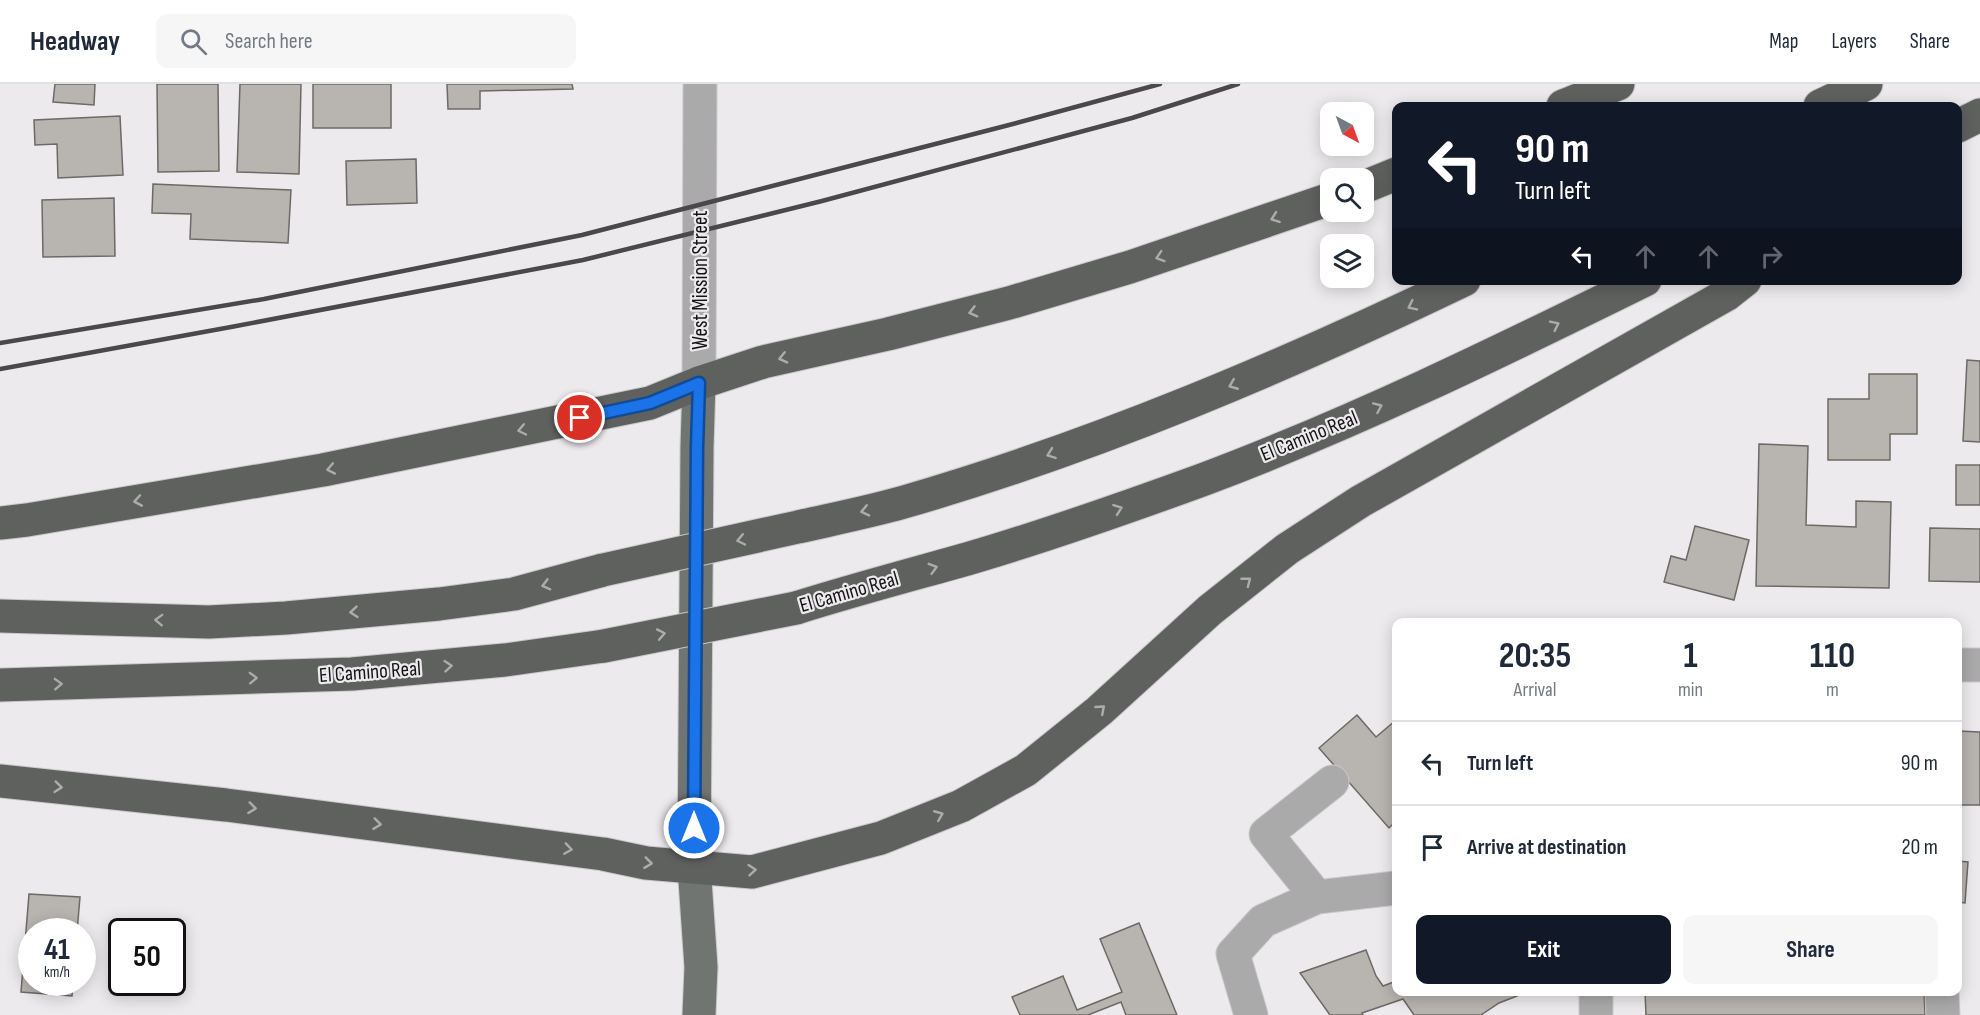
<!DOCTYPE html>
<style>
:root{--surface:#fff;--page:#f6f6f7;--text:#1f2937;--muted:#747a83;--line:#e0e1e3;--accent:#111827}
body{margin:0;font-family:"Sofia Sans Condensed",sans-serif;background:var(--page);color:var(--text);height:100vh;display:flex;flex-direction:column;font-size:22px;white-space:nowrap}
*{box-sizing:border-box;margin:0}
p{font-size:20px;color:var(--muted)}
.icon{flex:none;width:33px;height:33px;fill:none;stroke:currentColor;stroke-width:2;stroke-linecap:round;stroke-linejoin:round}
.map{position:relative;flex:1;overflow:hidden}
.details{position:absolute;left:1392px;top:534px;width:570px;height:378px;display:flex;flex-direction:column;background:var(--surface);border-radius:12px;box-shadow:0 3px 15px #0003}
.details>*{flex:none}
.banner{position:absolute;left:1392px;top:18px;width:570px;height:183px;border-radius:12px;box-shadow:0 3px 15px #0003;background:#111827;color:#fff;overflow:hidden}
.needle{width:39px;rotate:139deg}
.fabs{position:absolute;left:1320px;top:18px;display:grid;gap:12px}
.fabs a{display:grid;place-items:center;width:54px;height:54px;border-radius:12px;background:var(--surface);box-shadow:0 3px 15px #0003;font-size:30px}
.speed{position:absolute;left:18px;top:834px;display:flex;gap:12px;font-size:30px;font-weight:700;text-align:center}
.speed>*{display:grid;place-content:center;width:78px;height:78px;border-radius:50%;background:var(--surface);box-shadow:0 3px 15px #0003;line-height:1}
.speed small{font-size:15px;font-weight:400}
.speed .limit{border:3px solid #111;border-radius:9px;background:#fff;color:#111}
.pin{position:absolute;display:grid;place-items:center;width:51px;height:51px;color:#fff;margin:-26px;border:3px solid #fff;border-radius:50%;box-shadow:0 2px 6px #0007}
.me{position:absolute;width:66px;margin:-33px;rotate:0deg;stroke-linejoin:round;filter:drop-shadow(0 0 4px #0008)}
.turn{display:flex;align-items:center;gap:21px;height:126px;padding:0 24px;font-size:27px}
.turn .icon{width:78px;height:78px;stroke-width:2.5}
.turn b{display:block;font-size:42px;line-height:51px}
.lanes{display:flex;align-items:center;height:57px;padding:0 24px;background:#0003;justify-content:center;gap:30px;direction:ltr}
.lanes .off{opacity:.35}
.eta{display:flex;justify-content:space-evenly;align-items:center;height:102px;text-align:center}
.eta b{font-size:36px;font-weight:700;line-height:42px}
.action{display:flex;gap:12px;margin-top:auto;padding:12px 24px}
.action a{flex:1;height:69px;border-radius:12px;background:var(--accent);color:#fff;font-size:24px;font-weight:700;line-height:69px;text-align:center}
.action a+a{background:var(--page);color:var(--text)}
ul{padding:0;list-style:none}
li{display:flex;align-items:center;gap:18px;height:84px;padding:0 24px;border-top:2px solid var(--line)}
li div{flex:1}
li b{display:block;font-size:22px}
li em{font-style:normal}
header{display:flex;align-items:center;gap:36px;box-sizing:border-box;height:84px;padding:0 30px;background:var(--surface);border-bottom:2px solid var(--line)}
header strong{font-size:28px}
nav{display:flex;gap:33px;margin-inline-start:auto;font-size:21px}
.search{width:420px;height:54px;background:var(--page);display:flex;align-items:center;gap:15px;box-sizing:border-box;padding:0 21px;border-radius:12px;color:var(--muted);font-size:22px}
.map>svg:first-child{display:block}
.building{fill:#b8b4b0;stroke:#6d6966;stroke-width:1.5}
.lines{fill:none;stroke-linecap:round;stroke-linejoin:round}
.minor-casing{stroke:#cac8cb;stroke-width:35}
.major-casing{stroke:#cac8cb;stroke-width:35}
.highway-casing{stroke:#cac8cb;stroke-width:35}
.minor{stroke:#a9aaa9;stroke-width:33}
.major{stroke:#717571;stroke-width:33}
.highway{stroke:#5e615e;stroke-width:33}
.rail{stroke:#4a484a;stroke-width:4.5}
.highway-bridge-casing{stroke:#cac8cb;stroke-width:35;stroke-linecap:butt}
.highway-bridge{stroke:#5e615e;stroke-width:33}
.oneway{stroke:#adacad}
.route-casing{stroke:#114b97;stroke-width:15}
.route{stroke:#1a73e8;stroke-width:10}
.labels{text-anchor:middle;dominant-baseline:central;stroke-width:4.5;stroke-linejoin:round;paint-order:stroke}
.street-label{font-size:21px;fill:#141314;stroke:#edeaee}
</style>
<header>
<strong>Headway</strong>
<div class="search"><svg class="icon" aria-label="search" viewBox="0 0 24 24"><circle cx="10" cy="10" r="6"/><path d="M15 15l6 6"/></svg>Search here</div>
<nav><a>Map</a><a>Layers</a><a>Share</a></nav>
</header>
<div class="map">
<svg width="1980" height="931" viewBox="0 0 1980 931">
<rect width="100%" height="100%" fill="#edeaee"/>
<g class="building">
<path d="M55 0H95L94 21 53 18Z"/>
<path d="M157 0H218L219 87 158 88Z"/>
<path d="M240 0H301L299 90 237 88Z"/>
<rect x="313" y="0" width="78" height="44"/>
<path d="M447 0H572L573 5 480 7V25H448Z"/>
<path d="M120 32 123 91 58 94 57 60 35 61 34 36Z"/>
<path d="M416 75 417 119 347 121 346 77Z"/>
<path d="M153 100 291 106 288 159 190 155 191 130 152 129Z"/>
<path d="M114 114 115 172 43 173 42 116Z"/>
<path d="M1967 276 1980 277V358L1963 357Z"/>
<path d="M1869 290H1917V350H1890V376H1828V315H1869Z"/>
<path d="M1759 360 1808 362 1806 441 1856 443V417L1891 418 1889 504 1756 502Z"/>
<rect x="1956" y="381" width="24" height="40"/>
<path d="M1695 442 1749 456 1734 516 1664 498 1671 472 1686 476Z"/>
<path d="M1930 444 1980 445V498L1929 497Z"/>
<path d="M1357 631 1376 653 1396 636V737L1389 744 1319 664Z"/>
<path d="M1958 647 1980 648V721H1958Z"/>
<path d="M1958 777 1968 778 1965 819 1958 818Z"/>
<path d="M29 810 80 813 77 848H32V898H73L72 912 21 908Z"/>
<path d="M1139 839 1177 931H1126L1121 918 1088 931H1020L1012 913 1063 892 1077 926 1122 908 1100 855Z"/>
<path d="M1366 866 1376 892 1383 902 1396 897V908H1516L1517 912 1499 919 1481 931H1414L1403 915 1362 929 1363 931H1330L1300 889Z"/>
<path d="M1645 908H1924L1925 931H1646Z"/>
</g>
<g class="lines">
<defs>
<g id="minor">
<path d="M699 299 700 0"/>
<path d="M1958 581H1980"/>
<path d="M1317 813 1266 750 1332 698"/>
<path d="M1596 908V931"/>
<path d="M1942 908 1943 931"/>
<path d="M1251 931 1233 870 1263 837 1317 813 1396 804"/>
</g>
<path id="major" d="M699 931 701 883 694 782 697 363 699 299"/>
<g id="highway">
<path d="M1563 22 1618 0"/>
<path d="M1820 22 1866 0"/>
<path d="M1958 42 1980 31"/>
<path d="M1364 103 1396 90"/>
<path d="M0 439 27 436 323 386 650 319 699 299 763 278 888 250 1009 219 1130 183 1330 115"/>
<path d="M798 443C833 435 869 428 904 418 1097 362 1283 283 1464 196"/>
<path d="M796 524C853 506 910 491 967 475 1046 452 1125 424 1202 396 1354 339 1499 268 1645 196"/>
<path d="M0 532 209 538 286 534 439 520 514 510 603 486"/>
<path d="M0 601 352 590 505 576 604 562"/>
<path d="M0 697 226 721 603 770 646 779 752 788 881 754 961 722 1026 686 1099 627 1210 526 1287 465 1361 417 1726 211 1745 196"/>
</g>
</defs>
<use href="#minor" class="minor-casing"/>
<use href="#major" class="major-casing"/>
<use href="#highway" class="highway-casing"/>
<use href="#minor" class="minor"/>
<use href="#major" class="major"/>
<use href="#highway" class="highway"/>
<g class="rail">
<path d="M0 259 264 215 582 151 1009 41 1160 0"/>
<path d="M0 285 231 243 583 176 822 117 1132 34 1238 0"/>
</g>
<defs>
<g id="highway-bridge">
<path d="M603 486 798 443"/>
<path d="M604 562 796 524"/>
</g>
</defs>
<use href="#highway-bridge" class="highway-bridge-casing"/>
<use href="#highway-bridge" class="highway-bridge"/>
</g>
<defs><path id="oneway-chevron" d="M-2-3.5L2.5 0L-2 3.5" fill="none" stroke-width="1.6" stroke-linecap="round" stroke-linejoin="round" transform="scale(1.5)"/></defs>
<g class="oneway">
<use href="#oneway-chevron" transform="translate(1275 134) rotate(160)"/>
<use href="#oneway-chevron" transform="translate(1160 173) rotate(162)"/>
<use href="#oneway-chevron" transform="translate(1412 222) rotate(154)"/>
<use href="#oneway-chevron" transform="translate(973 228) rotate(165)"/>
<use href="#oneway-chevron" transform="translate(1555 241) rotate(-26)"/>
<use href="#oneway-chevron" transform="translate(783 274) rotate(167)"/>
<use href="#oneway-chevron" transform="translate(1233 301) rotate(158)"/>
<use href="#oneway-chevron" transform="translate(1378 323) rotate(-24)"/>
<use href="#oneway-chevron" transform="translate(522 346) rotate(168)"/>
<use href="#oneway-chevron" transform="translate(1051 370) rotate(160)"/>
<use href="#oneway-chevron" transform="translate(331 385) rotate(169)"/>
<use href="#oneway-chevron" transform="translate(138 417) rotate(170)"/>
<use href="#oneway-chevron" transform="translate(1118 425) rotate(-20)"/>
<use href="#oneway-chevron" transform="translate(865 427) rotate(167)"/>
<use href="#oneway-chevron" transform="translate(741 456) rotate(168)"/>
<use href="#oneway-chevron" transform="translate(933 484) rotate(-16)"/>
<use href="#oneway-chevron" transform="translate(1247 497) rotate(-38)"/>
<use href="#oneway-chevron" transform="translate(546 501) rotate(165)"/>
<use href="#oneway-chevron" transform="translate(354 528) rotate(175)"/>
<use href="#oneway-chevron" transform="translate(159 536) rotate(-178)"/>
<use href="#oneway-chevron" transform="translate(661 550) rotate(-11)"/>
<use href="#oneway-chevron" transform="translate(448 582) rotate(-5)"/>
<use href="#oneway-chevron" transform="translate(253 594) rotate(-2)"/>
<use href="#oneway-chevron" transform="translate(58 600) rotate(-2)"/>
<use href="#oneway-chevron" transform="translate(1101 625) rotate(-41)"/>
<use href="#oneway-chevron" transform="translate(58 703) rotate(6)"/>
<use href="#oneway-chevron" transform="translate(252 724) rotate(7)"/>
<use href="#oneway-chevron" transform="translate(939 731) rotate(-22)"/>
<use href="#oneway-chevron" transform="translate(377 740) rotate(7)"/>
<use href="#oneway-chevron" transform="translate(568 765) rotate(8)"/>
<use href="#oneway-chevron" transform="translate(648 779) rotate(7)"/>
<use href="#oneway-chevron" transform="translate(752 786) rotate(-5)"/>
</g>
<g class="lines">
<defs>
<path id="route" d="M580 334 650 319 699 299 697 363 694 744"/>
</defs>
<use href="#route" class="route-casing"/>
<use href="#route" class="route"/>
</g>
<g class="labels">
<g class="street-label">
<text transform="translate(700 196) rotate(-90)">West Mission Street</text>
<text transform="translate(1309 352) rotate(-22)">El Camino Real</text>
<text transform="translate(849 508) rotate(-16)">El Camino Real</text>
<text transform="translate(370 588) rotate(-4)">El Camino Real</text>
</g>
</g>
</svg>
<div class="fabs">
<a><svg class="needle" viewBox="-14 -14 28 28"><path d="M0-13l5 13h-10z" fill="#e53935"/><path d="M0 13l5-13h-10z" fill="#747a83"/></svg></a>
<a><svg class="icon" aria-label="search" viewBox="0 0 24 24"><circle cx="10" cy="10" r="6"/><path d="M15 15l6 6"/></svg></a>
<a><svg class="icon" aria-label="layers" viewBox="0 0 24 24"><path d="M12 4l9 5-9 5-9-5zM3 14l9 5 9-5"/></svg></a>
</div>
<div class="speed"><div>41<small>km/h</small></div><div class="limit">50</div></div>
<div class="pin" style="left:580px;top:334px;background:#d93025"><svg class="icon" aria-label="arrive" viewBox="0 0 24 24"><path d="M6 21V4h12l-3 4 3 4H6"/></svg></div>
<svg class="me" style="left:694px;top:744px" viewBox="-20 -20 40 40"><circle r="17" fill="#1a73e8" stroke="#fff" stroke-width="3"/><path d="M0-11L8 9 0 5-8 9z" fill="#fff"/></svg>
<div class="banner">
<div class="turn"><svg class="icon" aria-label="left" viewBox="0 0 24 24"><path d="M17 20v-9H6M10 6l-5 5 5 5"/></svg><div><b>90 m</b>Turn left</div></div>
<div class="lanes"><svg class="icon" aria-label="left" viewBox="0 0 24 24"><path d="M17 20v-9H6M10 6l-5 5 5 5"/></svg><svg class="icon off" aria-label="ahead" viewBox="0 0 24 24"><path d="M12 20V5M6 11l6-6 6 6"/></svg><svg class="icon off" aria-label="ahead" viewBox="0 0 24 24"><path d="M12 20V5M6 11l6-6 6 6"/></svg><svg class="icon off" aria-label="right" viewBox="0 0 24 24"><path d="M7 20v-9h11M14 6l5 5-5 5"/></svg></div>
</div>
<section class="details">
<div class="eta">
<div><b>20:35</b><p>Arrival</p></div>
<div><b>1</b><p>min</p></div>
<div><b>110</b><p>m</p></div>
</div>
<ul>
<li><svg class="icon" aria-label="left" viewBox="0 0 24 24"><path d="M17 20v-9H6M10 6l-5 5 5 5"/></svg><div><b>Turn left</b></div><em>90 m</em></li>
<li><svg class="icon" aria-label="arrive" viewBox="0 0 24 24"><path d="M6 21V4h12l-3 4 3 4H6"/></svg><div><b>Arrive at destination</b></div><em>20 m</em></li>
</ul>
<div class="action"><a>Exit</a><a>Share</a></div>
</section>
</div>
